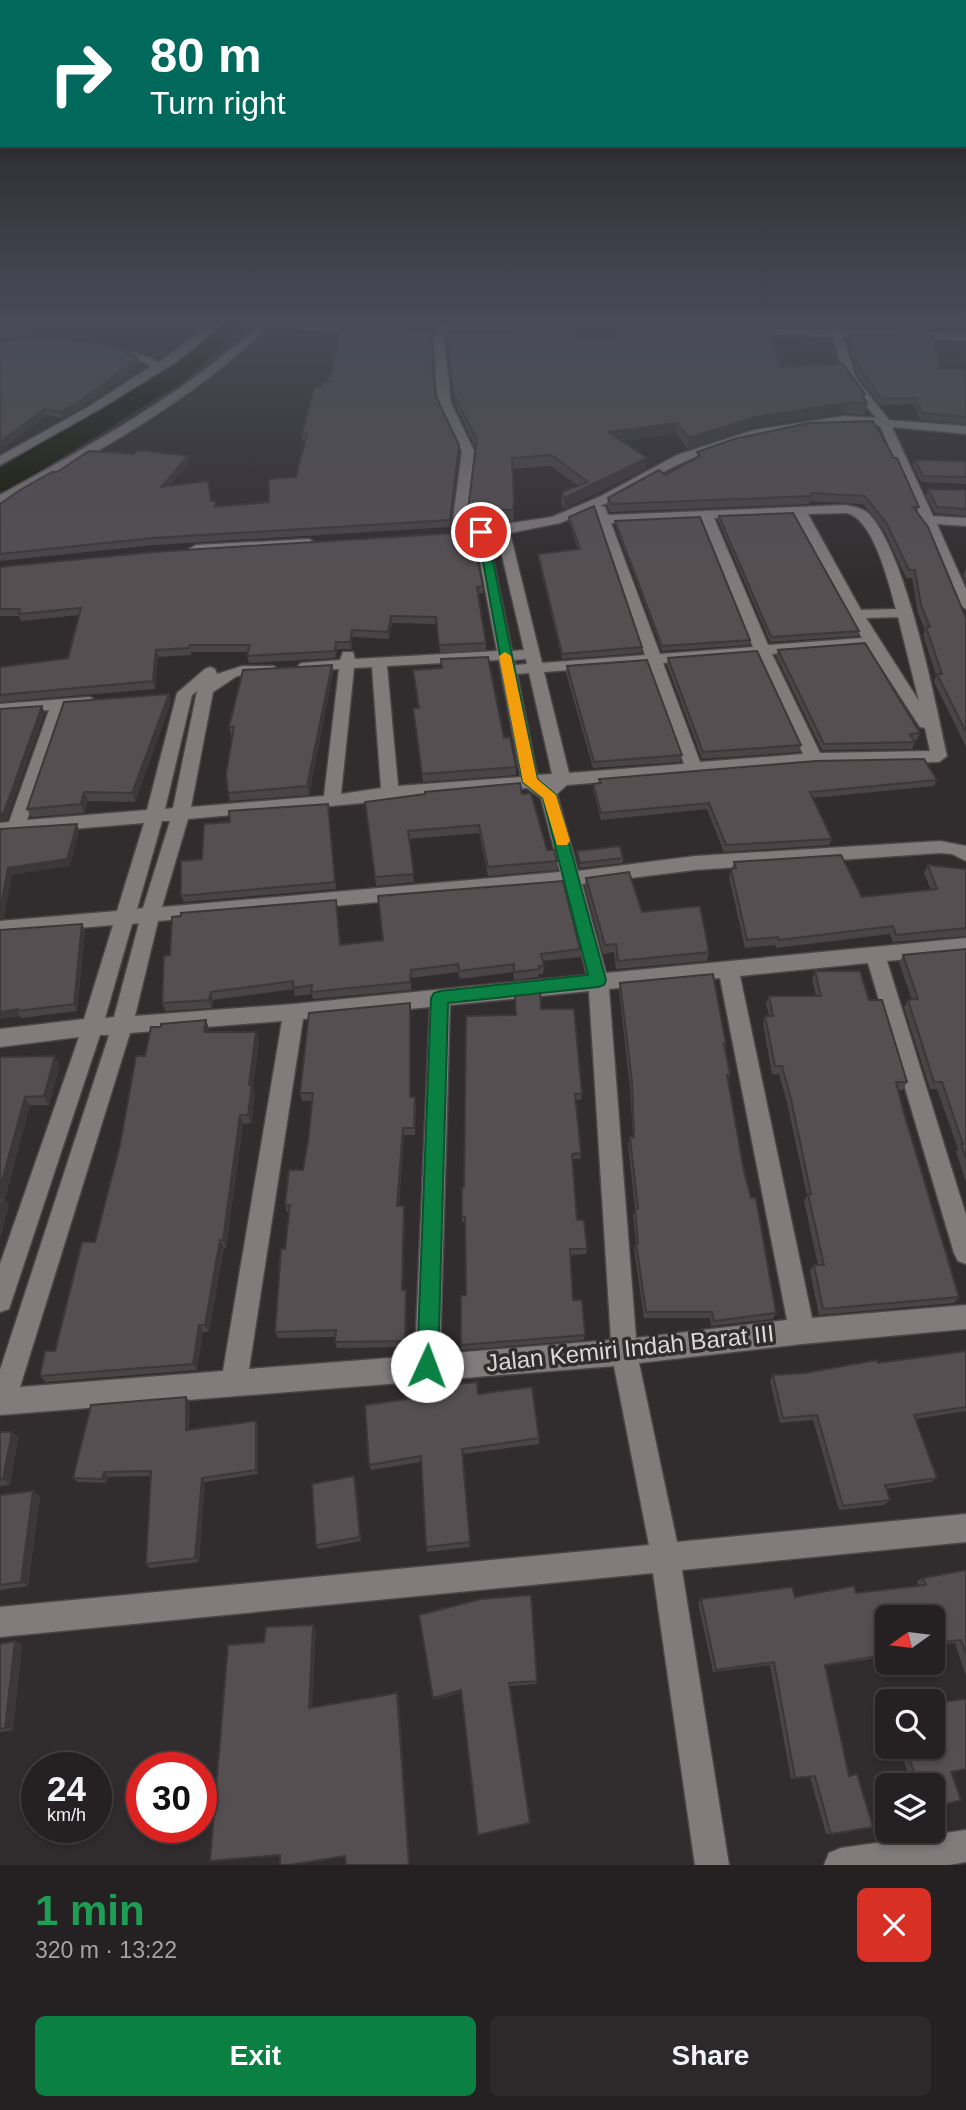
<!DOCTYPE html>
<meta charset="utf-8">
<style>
:root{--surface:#252122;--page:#2d292a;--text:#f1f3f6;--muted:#a3a3a5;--line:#423e40;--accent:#0b8043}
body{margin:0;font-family:Helvetica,sans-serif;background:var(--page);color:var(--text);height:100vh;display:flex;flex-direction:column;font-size:26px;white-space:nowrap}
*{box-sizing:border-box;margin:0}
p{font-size:23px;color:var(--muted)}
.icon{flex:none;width:38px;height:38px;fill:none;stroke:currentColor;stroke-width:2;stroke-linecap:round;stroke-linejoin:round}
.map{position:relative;height:1865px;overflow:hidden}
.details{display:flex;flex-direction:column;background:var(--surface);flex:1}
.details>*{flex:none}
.banner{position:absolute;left:0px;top:0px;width:966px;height:147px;box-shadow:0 4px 10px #0003,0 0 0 2px var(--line);background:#00695c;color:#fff;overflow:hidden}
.needle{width:46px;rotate:256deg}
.controls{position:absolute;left:875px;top:1605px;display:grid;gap:14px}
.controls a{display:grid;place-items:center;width:70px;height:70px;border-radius:10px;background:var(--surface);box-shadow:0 4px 10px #0003,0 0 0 2px var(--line);font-size:35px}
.speed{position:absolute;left:21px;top:1752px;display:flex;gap:14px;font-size:35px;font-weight:700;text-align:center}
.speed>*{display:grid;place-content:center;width:91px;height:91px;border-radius:50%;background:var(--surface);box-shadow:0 4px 10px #0003,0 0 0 2px var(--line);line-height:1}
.speed small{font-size:18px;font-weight:400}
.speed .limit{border:10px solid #d22;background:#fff;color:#111}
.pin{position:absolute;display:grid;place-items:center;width:60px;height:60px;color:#fff;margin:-30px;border:4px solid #fff;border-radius:50%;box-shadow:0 2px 7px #0007}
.me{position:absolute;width:77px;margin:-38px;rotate:2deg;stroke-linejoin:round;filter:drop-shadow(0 0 5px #0008)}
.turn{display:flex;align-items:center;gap:24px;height:147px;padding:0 35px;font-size:32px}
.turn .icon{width:91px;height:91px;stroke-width:2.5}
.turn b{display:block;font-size:49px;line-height:60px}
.round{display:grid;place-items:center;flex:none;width:74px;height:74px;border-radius:10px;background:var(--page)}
.head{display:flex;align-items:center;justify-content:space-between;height:119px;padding:0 35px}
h1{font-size:42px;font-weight:800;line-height:52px;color:#1e9e55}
.action{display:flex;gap:14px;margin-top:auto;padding:14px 35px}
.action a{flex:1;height:80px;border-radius:10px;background:var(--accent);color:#fff;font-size:28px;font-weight:800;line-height:80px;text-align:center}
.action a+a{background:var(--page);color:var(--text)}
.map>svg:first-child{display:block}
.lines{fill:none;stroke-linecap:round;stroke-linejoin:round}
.river{fill:#111601;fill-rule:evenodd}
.minor-casing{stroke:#4b4748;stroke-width:3}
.minor{fill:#817b7c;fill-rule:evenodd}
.wall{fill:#494446}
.shaded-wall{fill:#3c3739}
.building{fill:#554f51;stroke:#3c3739;stroke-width:2}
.route{fill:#0b8043;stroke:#07532c;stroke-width:2}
.slow{fill:#f59e0b}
.labels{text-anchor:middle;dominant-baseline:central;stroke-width:7;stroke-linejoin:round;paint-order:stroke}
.near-street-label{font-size:24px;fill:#dbd8d9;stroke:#312c2d}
</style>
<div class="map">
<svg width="966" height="1865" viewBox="0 0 966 1865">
<rect width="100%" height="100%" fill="#312c2d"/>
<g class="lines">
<path class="river" d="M219 321H248L185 380 12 489 0 492V468L165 368Z"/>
<defs>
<g id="minor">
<path d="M215 321H226L176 362 98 410 0 465V456L90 406 150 367 146 363 91 346V342L154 359 158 363Z"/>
<path d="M263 321 366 327 371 330 366 333 268 327C206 386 136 430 62 471 42 482 21 498 0 504V495C93 444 185 394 263 321Z"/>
<path d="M833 321H843L842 331 966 334V340L843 337 856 378 889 420 966 426V434L892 427 933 516 966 518V526L937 524 966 589V609L959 605 880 426C816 420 745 435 686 461 656 473 630 494 600 506L605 507 608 515 844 505C852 506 863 508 869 514 906 553 935 700 947 756L939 762 814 765 567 785 557 794 578 871 695 856 940 841 966 846V861L952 854 940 853 695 870 582 884 606 973 966 938V954L887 961 966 1215V1264L958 1261 954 1253 868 963 740 976 812 1318 966 1305V1329L802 1344 639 1363 677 1542 966 1514V1542L682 1570 729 1865H695L653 1573 0 1637V1607L649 1545 614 1366 0 1415V1370L109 1035H100L12 1300 9 1309 0 1312V1264L79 1037 0 1047V1029L84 1019 113 925 0 935V921L117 911 144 823 0 835V823L9 822 49 710 0 714V704L90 697 98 702 90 707 65 709 27 820 147 810 177 693 205 669 210 667 215 669 217 674 242 666H274L277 669 274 672 237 676 213 692 191 807 324 796 339 669 306 671 298 666 301 663 340 660 343 652H353L355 659 497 651 475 536 464 535 458 538 451 534 462 451 444 417 437 394 434 340 440 327 454 323H564L569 326 564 329H454L448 332 444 340 451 403 474 451 465 530 552 517 601 496 677 455 754 430 844 416 876 418 845 379 833 337 770 335 765 332 770 329 832 330ZM595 508 645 655 542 663 510 533 560 523ZM847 513C874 520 889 584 896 609L861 610 808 514ZM795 515 862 638 768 645 714 518ZM701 519 753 647 660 654 611 523ZM497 534 524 650 512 651 488 535ZM898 617 919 701 866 618ZM868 647 920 727 925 728 930 751 820 753 772 654ZM757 655 803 754 700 762 663 663ZM526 659 527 664 515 665 514 660ZM499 660 521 777 398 786 387 666ZM648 664 684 764 569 773 544 672ZM372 667 381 788 341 794 354 668ZM529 673 552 774 537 775 517 674ZM197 691 173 808 165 809 192 695ZM527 788 541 798 560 872 162 907 188 819ZM162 821H170L143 908 137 909ZM564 886 587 975 294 1004 135 1016 158 921ZM139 923 114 1017 105 1018 132 924ZM720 978 787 1320 636 1338 609 989ZM589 991 611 1340 440 1354 450 1005ZM430 1007 415 1356 249 1369 303 1019ZM282 1021 223 1371 20 1387 130 1033Z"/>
<path d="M309 539 316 543 314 546 196 553 189 549 196 545Z"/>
<path d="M966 1830V1862L949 1865H824L829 1853 841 1848Z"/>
</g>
</defs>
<use href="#minor" class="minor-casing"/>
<use href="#minor" class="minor"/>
</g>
<g class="wall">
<path d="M0 321H41L30 335 0 336Z"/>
<path d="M344 321H441L438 327 344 323Z"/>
<path d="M615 321H744L747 328 781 367 865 394 864 399 867 404 864 415 844 413 754 427 688 449 676 433 622 441 647 458 645 469 564 509 561 503 562 492 578 486 551 466 513 469 514 511 513 522 468 521V510L476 449 454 402 447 334H504L578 340H618Z"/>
<path d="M847 321H897V322L895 330 847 328Z"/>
<path d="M849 334 939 369H966V424L920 420 914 404 880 405 858 377 847 340Z"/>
<path d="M0 341 139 364 82 407 63 418 47 415 0 450Z"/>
<path d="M432 371 436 397 459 445V451L450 527 155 545 0 561V504L57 472 134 454 188 456 189 463 169 486 212 501 218 507 269 502 296 477 305 441H303L302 434 322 387Z"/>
<path d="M697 452 919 507 917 512 966 618V747L934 682 936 675 923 635 925 630 918 613 912 578H906L885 532 863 504 810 501 809 504 610 512 607 506 608 498 665 475 697 458Z"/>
<path d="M915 460 966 461V484L921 482 913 466Z"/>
<path d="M928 489 966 490V516L935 513 926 496Z"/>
<path d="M719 516 859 631 858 636 770 642 718 520Z"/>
<path d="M569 517 642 647 641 653 562 659 538 559V554L578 549 569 522Z"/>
<path d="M615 521 750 640 749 645 662 651 615 525Z"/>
<path d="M0 567 483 586V593L478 594 486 643V650L440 653 437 624 392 623 389 639 353 637 351 649H337L335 658 249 663 247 656 248 652H191V655L158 657 155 689 0 702V667L68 658 79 615 21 621 19 616H0Z"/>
<path d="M966 568V583L963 576Z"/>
<path d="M778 650 920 733 917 740H914L915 742 912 749 822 750 776 656Z"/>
<path d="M668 658 801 745 799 752 702 759 667 665Z"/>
<path d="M332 665 333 673 309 795 230 801 228 793 233 736H231L229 727Z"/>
<path d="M567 666 682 755 680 762 593 768 566 673Z"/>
<path d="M413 670 504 738 516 767V775L423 782 414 716 413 708H418Z"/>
<path d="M171 702 135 802 88 801 84 813 31 817 27 809Z"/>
<path d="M599 779 937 780 934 786 813 798 832 839 829 845 724 852 707 809 601 820 593 790V784L599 783Z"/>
<path d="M522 794 547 850 557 861V870L488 876 479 833 409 839 414 882 376 886 365 802Z"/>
<path d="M329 811 336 889 184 902 181 896 202 859Z"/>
<path d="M577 851 623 858V863L580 868 577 856Z"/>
<path d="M734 862 862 897 931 890 924 873 928 865 966 869V936L893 942 890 934 776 948 775 945 745 948 729 877Z"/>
<path d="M586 878 709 952 707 961 616 969 614 952 603 954 585 886Z"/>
<path d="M336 900 341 944 580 949V957L542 961 544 966 543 974H539L538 977 514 980 513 972 460 979 458 972 411 978V990L313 999 312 994 295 996 294 989 213 1000 212 1008 165 1011 162 1003 170 955Z"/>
<path d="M82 924 85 931 77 1011 21 1018 20 1016 0 1019V930Z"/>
<path d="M966 949V1182L956 1152 958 1149 937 1089H930L904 1007 908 1000H912L899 963 903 955Z"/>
<path d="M815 971 869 1000 907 1082 903 1090H898L959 1297 954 1303 819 1315 810 1271 814 1265H818L804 1201 807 1196 788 1107 779 1074H772L763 1024 765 1016H769L766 1004 769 996H816L812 979Z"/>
<path d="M620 983 726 1044 725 1049 730 1074 728 1080 744 1171 776 1313 773 1319 711 1326 710 1318H644L634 1249 636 1243 633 1216 635 1209 628 1144 630 1137H633L630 1088 619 991Z"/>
<path d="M515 995 541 1009 582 1094 581 1100H576L581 1153 580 1159H572L577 1220 587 1249 586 1254 570 1255 573 1300 585 1335 584 1340 461 1350V1296L466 1295V1222H462V1187H464L516 1015Z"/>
<path d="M410 1003V1097L416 1105 415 1135H404L399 1206 405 1213 403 1290H406L407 1297 406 1347 337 1348 335 1342 336 1337 278 1338 275 1332 289 1212H287L285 1205 303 1170 308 1141 312 1101H302L300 1093Z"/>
<path d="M206 1020 209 1029 208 1032H256L259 1041 253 1086 255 1093 251 1123 243 1124 226 1248H224L209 1332H203L197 1370 46 1382 40 1376 55 1351 95 1242 120 1145 145 1056 161 1027Z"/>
<path d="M0 1057 60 1065 49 1105H30L5 1199 9 1205 0 1238Z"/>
<path d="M966 1351V1411L916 1419 937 1478 931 1482 886 1489 890 1500 884 1505 839 1510 813 1420 780 1423 770 1381 773 1375 804 1373Z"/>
<path d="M478 1394 539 1438V1444L463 1454 470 1547 427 1552 421 1462 371 1470 369 1465Z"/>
<path d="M190 1402 189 1430 256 1421 258 1426V1474L205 1482 199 1562 150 1568 146 1564 151 1476 108 1477 107 1483 78 1482 73 1478Z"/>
<path d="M0 1432H12L18 1437 10 1485 0 1486Z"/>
<path d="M356 1481 361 1541 318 1549 316 1545Z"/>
<path d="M0 1495 40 1496 28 1586 0 1590Z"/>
<path d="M966 1570V1676L955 1643 933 1645V1617H887V1650L875 1652 877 1656 871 1659 825 1666 831 1834H826L810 1777 791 1779 770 1665 713 1672 698 1602 701 1599 795 1597 856 1593 919 1586 917 1581 923 1578Z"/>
<path d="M481 1599 537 1681 536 1684 509 1686 461 1693 434 1700Z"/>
<path d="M0 1644H22L13 1730 0 1732Z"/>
<path d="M907 1746H933L951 1772 933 1785H912L902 1756 909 1754Z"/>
</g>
<g class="shaded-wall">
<path d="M35 321H41L30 335 28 329Z"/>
<path d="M138 358 139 364 82 407 63 418 61 412Z"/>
<path d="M846 403 844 413 754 427 688 449 689 438 756 417Z"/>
<path d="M45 409 47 415 0 450V442Z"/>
<path d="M677 423 676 433 608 443 609 432Z"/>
<path d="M459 445V451L450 527V520Z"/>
<path d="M188 456 189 463 162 494 161 487Z"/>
<path d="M647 458 645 469 564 509V498Z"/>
<path d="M391 616 392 623 389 639 388 632Z"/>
<path d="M352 630 353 637 351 649 350 642Z"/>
<path d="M156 650 158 657 155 689 153 681Z"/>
<path d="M332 665 333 673 309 795 307 786Z"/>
<path d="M169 694 171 702 135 802 132 793Z"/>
<path d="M42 706 45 713 7 820 0 822V814Z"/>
<path d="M84 792 88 801 84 813 81 804Z"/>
<path d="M77 824 79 831 70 866 12 875 4 918 0 920V911L8 868Z"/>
<path d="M82 924 85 931 77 1011 74 1004Z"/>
<path d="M211 992 213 1000 212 1008 209 1000Z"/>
<path d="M18 1009 17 1011 20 1016 0 1019V1012Z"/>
<path d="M206 1020 209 1029 207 1041 204 1032Z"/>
<path d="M256 1032 259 1041 253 1086 255 1093 251 1123 248 1115 249 1085Z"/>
<path d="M55 1056 60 1065 49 1105 44 1096Z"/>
<path d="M25 1097 30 1105 5 1199 9 1205 0 1238V1188Z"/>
<path d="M240 1115 243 1124 226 1248 223 1240Z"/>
<path d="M403 1128 404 1135 398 1213 397 1206Z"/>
<path d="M404 1206 405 1213 403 1297 402 1290Z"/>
<path d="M220 1240 224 1248 209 1332 205 1325Z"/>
<path d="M406 1290 407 1297 406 1347 405 1341Z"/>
<path d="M199 1325 203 1332 197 1370 193 1364Z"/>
<path d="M186 1397 190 1402 189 1435 186 1430Z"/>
<path d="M256 1421 258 1426V1474L256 1470Z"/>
<path d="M12 1432 18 1437 10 1485 3 1479Z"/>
<path d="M104 1472 108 1477 107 1483 102 1479Z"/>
<path d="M354 1476 356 1481 361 1541 360 1537Z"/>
<path d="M202 1478 205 1482 199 1562 195 1558Z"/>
<path d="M33 1491 40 1496 28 1586 21 1582Z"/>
<path d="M313 1625 316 1629 312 1711 309 1708Z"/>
<path d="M15 1641 22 1644 13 1730 5 1728Z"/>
<path d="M461 1690V1693L434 1700 433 1698Z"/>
<path d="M397 1693 399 1696 410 1865H409Z"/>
</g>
<g class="building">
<path d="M0 321H35L28 329 0 330Z"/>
<path d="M392 321H439L437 323Z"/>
<path d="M617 321H744L747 328 767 329 781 367 843 364 865 394H862L867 404 846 403 756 417 689 438 677 423 609 432 647 458 564 498 562 492 588 482 551 455 512 458 514 500 513 510H468L477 440 453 392 447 334H504V331H517V328H573L578 340H621Z"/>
<path d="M849 321H897V322Z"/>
<path d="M341 327 432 332V370L436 397 459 445 450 520 153 538 0 554V504L20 490 52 472H57L89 451 134 454 138 450 188 456 161 487 208 481 211 501H216L215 507 269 502V479L296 477 307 434H302L314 387H322L323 382H328V376H331Z"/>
<path d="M849 334 933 336 939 369H966V417L922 413 916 398H882L860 370Z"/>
<path d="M56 339 96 343 114 347 138 358 80 401 61 412 45 409 0 442V341Z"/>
<path d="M873 421 894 458H897L919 507H913L928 527 966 618V732L937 674H942L926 627H930L921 605 915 570H909L887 524 865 496 811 493V496L611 504 608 498 659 470 665 475 700 456 697 452 734 439 808 423Z"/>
<path d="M915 460 966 461V477L923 476Z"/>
<path d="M928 489 966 490V509L937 507Z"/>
<path d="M594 506 642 647 562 654 538 554 580 549 569 517Z"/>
<path d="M793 513 859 631 771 637 719 516Z"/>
<path d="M700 517 750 640 662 646 615 521Z"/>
<path d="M472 532 483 586 477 587 486 643 439 645 436 617 391 616 388 632 352 630 350 642H336L335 651 247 656 250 645H190L189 648 156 650 153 681 0 695V667L68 658 81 608 19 614 20 609H0V567L153 552Z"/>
<path d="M865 643 920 733 910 734 915 742 824 744 778 650Z"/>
<path d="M757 651 801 745 703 752 668 658Z"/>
<path d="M488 657 504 738 510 737 516 767 422 774 413 708H419L413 670 442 668 441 659Z"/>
<path d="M647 660 682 755 594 762 567 666Z"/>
<path d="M332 665 307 786 228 793 226 774 234 727H229L243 670Z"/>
<path d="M169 694 132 793 84 792 81 804 27 809 64 702Z"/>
<path d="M42 706 4 812 0 814V709Z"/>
<path d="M924 759 937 780 810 792 832 839 726 845 709 803 601 813 593 784 601 783 599 779 816 761Z"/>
<path d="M520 783 522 794 531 793 547 850H554L557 861 488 867 479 825 408 831 414 874 375 877 365 802 425 794V792Z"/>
<path d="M328 804 335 882 181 896V861L202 859 204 824 230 822 229 811Z"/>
<path d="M77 824 67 859 8 868 0 911V829Z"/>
<path d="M620 846 623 858 580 863 577 851Z"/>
<path d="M841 855 862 897 937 889 928 865 966 869V928L896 935 893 926 779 940 778 937 747 940 731 869 736 868 734 862Z"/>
<path d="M629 872 642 912 700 906 709 952 618 961 616 944 605 945 586 878Z"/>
<path d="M563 881 580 949 541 954 544 966H539V969L514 972V964L459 971 458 964 411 970 410 982 311 992 312 985 294 988 293 981 211 992 209 1000 162 1003 164 956 170 955 172 917 181 916V913L336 900 340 945 383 940 378 896Z"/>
<path d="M82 924 74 1004 17 1011 18 1009 0 1012V930Z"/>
<path d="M966 949V1159L961 1144H963L942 1082H934L908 1000 918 999 903 955Z"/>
<path d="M815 971H860L869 1000H882L907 1082H896L904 1113 959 1297 823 1309 814 1265H824L808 1194H811L791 1099 782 1066H775L765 1016H773L769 996H821Z"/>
<path d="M713 974 726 1044H724L730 1074 727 1075 744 1171 751 1198H756L776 1313 714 1321 712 1312H646L636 1243H638L635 1209H638L630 1137H634L632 1081 620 983Z"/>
<path d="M540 992 541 1009H574L582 1094H575L581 1153 572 1154 577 1220H584L587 1249H570L573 1300H582L585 1335 461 1345V1296L466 1295 465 1217H462V1187H464L466 1016 516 1015 515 995Z"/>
<path d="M410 1003V1097H415L414 1128H403L397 1206H404L402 1290H406L405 1341 335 1342 336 1330 275 1332 281 1249H285L290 1205H285L289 1170H303L308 1141 313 1093H300L309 1013Z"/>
<path d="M206 1020 204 1032H256L249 1085H252L248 1115H240L223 1240H220L205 1325H199L193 1364 40 1376 45 1351H55L82 1242H95L120 1145 136 1056H145L151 1027H161V1024Z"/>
<path d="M55 1056 44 1096 25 1097 0 1188V1057Z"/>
<path d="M4 1197 0 1210V1198Z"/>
<path d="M966 1351V1407L914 1415 937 1478 885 1485 890 1500 843 1506 817 1415 783 1418 773 1375 804 1373 877 1360 878 1363Z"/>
<path d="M477 1382 478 1394 532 1387 539 1438 462 1449 470 1542 426 1547 421 1456 369 1465 365 1405 437 1395V1386Z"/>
<path d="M186 1397V1430L256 1421V1470L202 1478 195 1558 146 1564 151 1471 104 1472 102 1479 73 1478 91 1405Z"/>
<path d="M0 1432H12L3 1479 0 1480Z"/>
<path d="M354 1476 360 1537 316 1545 312 1484Z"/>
<path d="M33 1491 21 1582 0 1585V1495Z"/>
<path d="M966 1570V1654L961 1640 933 1643V1617H887V1648L875 1650 877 1656 825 1665 849 1776 857 1774 873 1827 831 1834 815 1776 795 1778 774 1662 716 1670 701 1599 792 1587 795 1597 854 1586 856 1593 926 1585 923 1578Z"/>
<path d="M531 1595 537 1681 509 1683 530 1823 478 1835 461 1690 433 1698 419 1615 481 1599Z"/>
<path d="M313 1625 309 1708 397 1693 409 1865H346L345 1856 289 1865H280V1855L210 1861 228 1645 264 1642 266 1627Z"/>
<path d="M15 1641 5 1728 0 1729V1644Z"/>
<path d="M966 1699V1769L951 1772 961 1800 933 1808V1785H919L908 1755 915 1753 914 1746H933V1703Z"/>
</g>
<linearGradient id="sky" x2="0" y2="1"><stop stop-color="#1b1819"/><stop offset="0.55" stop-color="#484b57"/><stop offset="1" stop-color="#484b57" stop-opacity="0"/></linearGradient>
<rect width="966" height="582" fill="url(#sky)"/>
<path class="route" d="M477 529 487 532 537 779 556 795 606 980 604 985 598 987 448 1003 438 1366 435 1374 427 1377 420 1374 417 1366 431 998 434 993 440 991 588 975 543 798 523 782Z"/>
<path class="slow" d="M505 652 511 656 537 779 556 795 570 841 567 845H557L543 798 523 782 499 656Z"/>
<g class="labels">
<g class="near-street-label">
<text transform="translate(630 1348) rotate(-6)">Jalan Kemiri Indah Barat III</text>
</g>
</g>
</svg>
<div class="controls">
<a><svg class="needle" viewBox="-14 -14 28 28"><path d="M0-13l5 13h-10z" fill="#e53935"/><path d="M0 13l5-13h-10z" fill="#a3a3a5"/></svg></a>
<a><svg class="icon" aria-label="search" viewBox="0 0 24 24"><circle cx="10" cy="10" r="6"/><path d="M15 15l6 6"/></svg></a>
<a><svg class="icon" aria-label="layers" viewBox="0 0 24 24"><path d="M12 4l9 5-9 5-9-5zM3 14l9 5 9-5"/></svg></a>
</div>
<div class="speed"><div>24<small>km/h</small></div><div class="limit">30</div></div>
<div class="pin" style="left:481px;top:532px;background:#d93025"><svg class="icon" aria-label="arrive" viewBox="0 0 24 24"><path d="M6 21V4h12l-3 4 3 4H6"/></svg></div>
<svg class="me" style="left:427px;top:1366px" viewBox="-20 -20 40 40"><circle r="19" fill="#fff"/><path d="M0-13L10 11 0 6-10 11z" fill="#0b8043"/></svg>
<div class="banner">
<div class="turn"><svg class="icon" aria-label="right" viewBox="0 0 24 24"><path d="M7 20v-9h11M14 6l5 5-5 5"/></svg><div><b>80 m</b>Turn right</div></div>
</div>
</div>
<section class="details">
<div class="head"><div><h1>1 min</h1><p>320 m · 13:22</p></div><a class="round" style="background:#d93025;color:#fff"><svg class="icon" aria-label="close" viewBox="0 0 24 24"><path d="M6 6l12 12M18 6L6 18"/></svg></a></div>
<div class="action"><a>Exit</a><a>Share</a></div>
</section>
